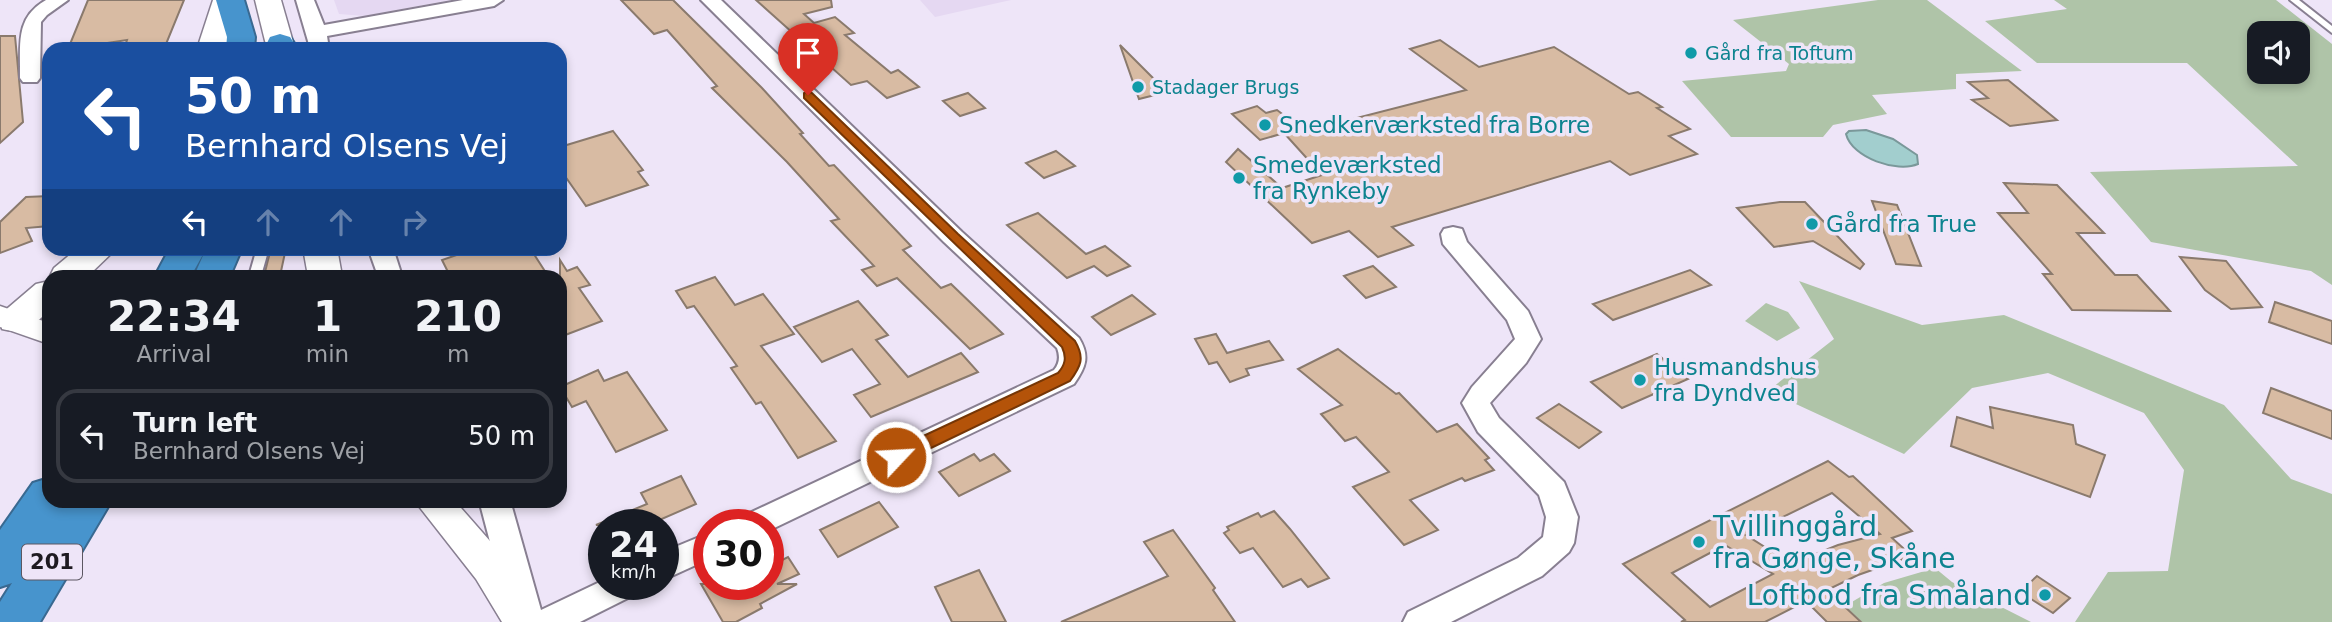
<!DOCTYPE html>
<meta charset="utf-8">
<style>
:root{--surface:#171b24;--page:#20242c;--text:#f1f3f6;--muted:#9ea1a6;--line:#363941}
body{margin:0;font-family:"DejaVu Sans",sans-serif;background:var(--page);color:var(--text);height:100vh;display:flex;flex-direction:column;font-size:26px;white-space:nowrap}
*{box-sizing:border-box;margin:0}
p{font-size:23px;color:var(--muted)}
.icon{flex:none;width:38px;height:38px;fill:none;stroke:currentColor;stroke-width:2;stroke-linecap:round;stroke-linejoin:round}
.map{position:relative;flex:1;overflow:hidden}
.sheet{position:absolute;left:42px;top:270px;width:525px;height:238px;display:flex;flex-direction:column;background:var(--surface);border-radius:21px;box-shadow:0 4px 10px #0003}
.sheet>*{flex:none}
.banner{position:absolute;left:42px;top:42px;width:525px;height:214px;border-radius:21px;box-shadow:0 4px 10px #0003;background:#1a4fa0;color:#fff;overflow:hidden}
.fabs{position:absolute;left:2247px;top:21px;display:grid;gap:14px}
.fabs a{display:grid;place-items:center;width:63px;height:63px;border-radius:14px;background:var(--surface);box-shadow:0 4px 10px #0003;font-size:35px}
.speed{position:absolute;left:588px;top:509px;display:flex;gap:14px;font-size:35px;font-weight:700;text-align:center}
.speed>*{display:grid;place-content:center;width:91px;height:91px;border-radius:50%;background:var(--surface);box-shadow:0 4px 10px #0003;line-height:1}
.speed small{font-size:18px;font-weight:400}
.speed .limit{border:10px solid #d22;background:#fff;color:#111}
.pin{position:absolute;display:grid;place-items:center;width:60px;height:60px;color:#fff;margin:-72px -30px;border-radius:50% 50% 50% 0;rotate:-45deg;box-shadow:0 0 7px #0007}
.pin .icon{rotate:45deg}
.me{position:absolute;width:77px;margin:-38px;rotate:65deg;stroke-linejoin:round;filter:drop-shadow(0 0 5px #0008)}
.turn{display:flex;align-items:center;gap:24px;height:147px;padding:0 28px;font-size:32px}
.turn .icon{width:91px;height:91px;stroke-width:2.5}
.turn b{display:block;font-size:49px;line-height:60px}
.lanes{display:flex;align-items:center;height:66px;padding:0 28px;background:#0003;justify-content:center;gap:35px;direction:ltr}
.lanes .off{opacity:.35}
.eta{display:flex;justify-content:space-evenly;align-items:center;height:119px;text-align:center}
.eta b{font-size:42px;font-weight:600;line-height:49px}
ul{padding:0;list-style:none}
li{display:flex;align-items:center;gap:21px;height:94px;margin:0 14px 10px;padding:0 14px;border:4px solid var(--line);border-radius:21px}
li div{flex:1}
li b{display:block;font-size:26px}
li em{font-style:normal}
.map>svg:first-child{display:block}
.built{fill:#e5d8f2}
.green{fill:#afc4a8;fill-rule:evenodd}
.water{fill:#a2cece;stroke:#7a989a;stroke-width:2}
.building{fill:#d8bba3;stroke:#8a7a6d;stroke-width:2;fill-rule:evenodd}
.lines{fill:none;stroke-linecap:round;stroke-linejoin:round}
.service-casing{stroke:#887f91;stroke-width:4}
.minor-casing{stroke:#887f91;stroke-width:4}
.tertiary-casing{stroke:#887f91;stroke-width:3}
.secondary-casing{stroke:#887f91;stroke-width:3}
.motorway-casing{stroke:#396991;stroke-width:4}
.service{fill:#fff;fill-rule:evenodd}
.minor{fill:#fff;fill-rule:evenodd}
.tertiary{fill:#fff;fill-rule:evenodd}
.secondary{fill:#fff;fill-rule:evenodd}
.motorway{fill:#4794cd;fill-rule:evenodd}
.route{fill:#b45309;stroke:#753606;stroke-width:2}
.culture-dot{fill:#0f9aa8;stroke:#eee5f8;stroke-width:2.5}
.labels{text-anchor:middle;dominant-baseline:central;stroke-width:7;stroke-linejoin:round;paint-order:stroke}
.far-culture-label{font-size:19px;fill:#0d838f;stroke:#eee5f8;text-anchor:start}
.shield{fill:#eee5f8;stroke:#5c5762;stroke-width:2}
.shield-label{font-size:21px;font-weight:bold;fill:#1e1a21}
.culture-label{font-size:23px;fill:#0d838f;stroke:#eee5f8;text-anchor:start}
.near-culture-label{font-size:28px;fill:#0d838f;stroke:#eee5f8;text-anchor:start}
</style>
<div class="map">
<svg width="2332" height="622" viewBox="0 0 2332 622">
<rect width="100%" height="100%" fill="#eee5f8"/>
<g class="built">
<path d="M334 0H450L365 16 339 14Z"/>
<path d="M920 0H1011L935 17Z"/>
</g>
<g class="green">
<path d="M1878 0H1927L2022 71 1956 74V89L1872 95 1887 114 1833 125 1823 137H1731L1682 81 1786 71 1789 64 1733 20Z"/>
<path d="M2054 0H2276L2332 44V285L2311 271 2151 242 2090 172 2298 166 2187 63H2037L1985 21 2067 9ZM2298 33V72H2259V33Z"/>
<path d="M1799 281 1922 325 2004 315 2224 405 2291 479 2332 494V622H2075L2108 572 2168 571 2184 470 2144 413 2048 373 1972 388 1904 454 1768 391 1834 339Z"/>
<path d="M1766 303 1788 312 1800 328 1777 341 1745 321Z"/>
<path d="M1935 568 1952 582 2031 622H1862L1845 606 1884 583Z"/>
</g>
<path class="water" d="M1866 130 1893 139 1917 155 1918 164C1897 173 1852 158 1846 134L1849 131Z"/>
<g class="building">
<path d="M88 0H184L164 49H124L127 40 68 49Z"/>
<path d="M621 0H673L762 88 803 133 800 134 829 166 834 165 911 246 903 250 941 288 951 284 1003 334 970 349 897 278 877 286 862 270 874 266 831 221 839 219 787 162 712 88 717 86 667 30 654 34Z"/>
<path d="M756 0H831L832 7 804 14 814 23 835 17 854 33 845 35 891 73 898 70 919 87 887 98 867 81 851 85Z"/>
<path d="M0 36H15L23 122 0 143Z"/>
<path d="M1440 40 1479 67 1554 47 1629 94 1638 92 1662 107 1657 108 1690 129 1669 136 1697 154 1630 175 1610 161 1392 227 1413 245 1378 257 1349 231 1312 243 1226 162 1238 149 1282 188 1322 175 1284 133 1260 140 1232 114 1257 106 1266 113 1277 110 1297 125 1304 124 1310 130 1466 90 1410 49Z"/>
<path d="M1120 45 1167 92 1139 99Z"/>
<path d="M2008 80 2057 120 2010 126 1972 100 1988 98 1968 82Z"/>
<path d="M968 93 985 108 960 116 943 101Z"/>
<path d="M613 131 643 170 638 172 648 185 586 206 560 169V147Z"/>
<path d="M1056 151 1075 166 1044 178 1026 163Z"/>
<path d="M2004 183 2057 185 2104 233H2077L2115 275H2137L2170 311 2072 310 2043 274H2052L1998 213H2028Z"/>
<path d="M49 196V226L26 228 32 241 0 253V222L26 197Z"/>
<path d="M1872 201 1897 205 1921 266 1896 264Z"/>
<path d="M1780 202H1805L1864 264 1860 269 1813 241 1774 247 1737 208Z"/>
<path d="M1038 213 1086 254 1105 246 1130 266 1107 276 1094 266 1067 278 1007 225Z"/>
<path d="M271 248H286L280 276H264Z"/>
<path d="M477 248H530L548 276H450L442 260Z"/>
<path d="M2180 257 2226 261 2262 307 2231 309 2205 290Z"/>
<path d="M560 260 567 271 577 267 590 285 579 288 602 321 560 337Z"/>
<path d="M1373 266 1396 287 1366 298 1344 276Z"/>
<path d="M1690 270 1711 285 1613 320 1593 304Z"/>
<path d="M715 277 735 305 763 294 794 334 761 346 836 441 798 458 761 402 756 404 731 368 737 366 694 306 687 308 676 291Z"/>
<path d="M1132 295 1155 314 1111 335 1092 317Z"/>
<path d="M858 301 888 335 876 340 908 377 961 353 978 372 871 417 854 395 880 384 852 349 822 362 794 327Z"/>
<path d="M2275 302 2332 321V344L2269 322Z"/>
<path d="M1216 334 1227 353 1269 341 1283 360 1246 369 1249 375 1230 382 1217 362 1209 364 1195 339Z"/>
<path d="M1338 349 1396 394 1399 393 1437 432 1457 424 1489 458 1485 460 1494 470 1465 481 1462 478 1410 500 1438 530 1404 545 1353 487 1389 472 1356 437 1345 441 1321 414 1342 405 1298 369Z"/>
<path d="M1657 354 1688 379 1622 408 1591 382Z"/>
<path d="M598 370 604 381 627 372 667 430 616 452 586 401 572 407 560 387Z"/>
<path d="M2271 388 2332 411V439L2263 413Z"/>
<path d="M1559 404 1601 432 1579 448 1537 418Z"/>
<path d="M1990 407 2073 425 2076 444 2105 455 2090 497 1951 446 1957 417 1993 428Z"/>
<path d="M974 454 980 461 994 454 1010 471 959 496 939 472Z"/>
<path d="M1828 461 1849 477 1853 476 1912 531 1892 538 1912 556 1858 575 1827 590 1861 622H1827L1806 601 1765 622H1681L1685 620 1623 564ZM1832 493 1880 534 1838 545 1803 559 1800 555 1787 561 1746 535ZM1725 545 1773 574 1710 607 1672 573Z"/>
<path d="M681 476 696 504 648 525H596L647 504 641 493Z"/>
<path d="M879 502 898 527 838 557 820 530Z"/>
<path d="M1274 511 1290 529 1329 578 1308 587 1301 579 1283 587 1253 548 1240 553 1224 533 1229 530 1227 527 1258 513 1261 517Z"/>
<path d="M1173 530 1215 588 1213 590 1235 622H1061L1168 576 1144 542Z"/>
<path d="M788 557 799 574 777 584H797L760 604 762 608 736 622H723L701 584H768V567Z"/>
<path d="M979 570 1006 622H952L935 587Z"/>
<path d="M2037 576 2070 598 2053 613 2020 592Z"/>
</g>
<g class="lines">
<defs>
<g id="service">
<path d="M2290 0H2299L2332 26V33Z"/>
<path d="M257 248H269L261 276H249Z"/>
</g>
<g id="minor">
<path d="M46 0H68L47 15 41 22 40 78 37 82H23L20 78C21 46 14 18 46 0Z"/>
<path d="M296 0H314L324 25 463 0H503L494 6 327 36 329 49 310 48Z"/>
<path d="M701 0H721L962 232 1079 338C1090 356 1086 367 1074 384L768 531V525H736L741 517 1054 370C1060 363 1060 356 1057 348L944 242Z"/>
<path d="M1453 227 1462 229 1467 242 1528 311 1541 339 1526 363 1490 403 1499 418 1564 482 1578 517 1574 543 1569 552 1542 576 1451 622H1403L1408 612 1518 558 1543 537 1546 517 1539 495 1478 432 1462 403 1472 387 1515 339 1507 320 1443 244 1441 234 1444 229Z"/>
<path d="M368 248H393L402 276H378Z"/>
<path d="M479 500H510L541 610 604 580V584H642L638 593 580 622H511Z"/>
<path d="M709 533V559L663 580V552Z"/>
</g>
<g id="tertiary">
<path d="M0 306 49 323V344L0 327Z"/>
<path d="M414 500H454L504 557 544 622H502L476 579Z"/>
</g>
<g id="secondary">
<path d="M213 0H239L225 49H197Z"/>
<path d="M255 0H281L295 49H267Z"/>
<path d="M78 248H117L88 276H50L54 268Z"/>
<path d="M303 248H337L342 276H308Z"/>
<path d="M49 281V311C33 325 24 335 2 329V313L36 284Z"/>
</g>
<g id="motorway">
<path d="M216 0H244L255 37 254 49H226L227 37Z"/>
<path d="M280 34 290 37 294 43 292 49H264L270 37Z"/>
<path d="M170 248H242L230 276H194L205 251 191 276H155Z"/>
<path d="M49 478V500H112L40 622H0V602L12 583 0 587V530L33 483Z"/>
</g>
</defs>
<use href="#service" class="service-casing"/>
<use href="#minor" class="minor-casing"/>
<use href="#tertiary" class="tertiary-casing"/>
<use href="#secondary" class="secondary-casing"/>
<use href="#motorway" class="motorway-casing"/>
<use href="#service" class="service"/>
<use href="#minor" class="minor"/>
<use href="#tertiary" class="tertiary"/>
<use href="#secondary" class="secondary"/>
<use href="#motorway" class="motorway"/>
</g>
<path class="route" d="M808 91 812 93 958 234 1075 341C1085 358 1081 366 1070 381L902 462H889L887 457 889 452 1058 373C1065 365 1067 358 1062 347L804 98V93Z"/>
<g class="culture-dot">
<circle cx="1691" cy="53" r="7"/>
<circle cx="1138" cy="87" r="7"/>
<circle cx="1265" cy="125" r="7"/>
<circle cx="1239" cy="178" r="7"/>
<circle cx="1812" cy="224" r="7"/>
<circle cx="1640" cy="380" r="7"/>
<circle cx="1699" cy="542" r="7"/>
<circle cx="2045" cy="595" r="7"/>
</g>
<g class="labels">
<g class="far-culture-label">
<text x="1705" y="53">Gård fra Toftum</text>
<text x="1152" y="87">Stadager Brugs</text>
</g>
<rect class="shield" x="22" y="544.5" width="60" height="35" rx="5"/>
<g class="shield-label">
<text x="52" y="562">201</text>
</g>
<g class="culture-label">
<text x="1279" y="125">Snedkerværksted fra Borre</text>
<text x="1253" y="165">Smedeværksted<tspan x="1253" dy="26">fra Rynkeby</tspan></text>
<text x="1826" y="224">Gård fra True</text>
<text x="1654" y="367">Husmandshus<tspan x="1654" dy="26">fra Dyndved</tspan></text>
</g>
<g class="near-culture-label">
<text x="1713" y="526">Tvillinggård<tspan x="1713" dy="32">fra Gønge, Skåne</tspan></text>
<text x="2031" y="595" text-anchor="end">Loftbod fra Småland</text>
</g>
</g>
</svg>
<div class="fabs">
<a><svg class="icon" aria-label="sound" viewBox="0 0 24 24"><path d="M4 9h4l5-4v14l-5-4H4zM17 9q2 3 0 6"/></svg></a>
</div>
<div class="speed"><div>24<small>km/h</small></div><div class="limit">30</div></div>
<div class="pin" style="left:808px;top:95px;background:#d93025"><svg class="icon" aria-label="arrive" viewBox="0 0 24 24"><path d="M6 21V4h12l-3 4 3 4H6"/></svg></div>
<svg class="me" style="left:896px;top:457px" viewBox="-20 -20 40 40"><circle r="17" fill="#b45309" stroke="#fff" stroke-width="3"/><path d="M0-11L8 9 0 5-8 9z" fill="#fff"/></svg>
<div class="banner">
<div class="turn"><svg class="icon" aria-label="left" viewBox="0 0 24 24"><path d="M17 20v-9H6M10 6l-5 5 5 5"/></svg><div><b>50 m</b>Bernhard Olsens Vej</div></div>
<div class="lanes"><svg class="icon" aria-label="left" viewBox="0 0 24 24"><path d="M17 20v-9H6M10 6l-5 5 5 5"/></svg><svg class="icon off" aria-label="ahead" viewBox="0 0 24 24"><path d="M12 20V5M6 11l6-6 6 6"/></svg><svg class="icon off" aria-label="ahead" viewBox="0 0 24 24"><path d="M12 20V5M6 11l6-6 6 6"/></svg><svg class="icon off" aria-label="right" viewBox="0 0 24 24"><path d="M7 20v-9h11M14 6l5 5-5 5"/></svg></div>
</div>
<section class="sheet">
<div class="eta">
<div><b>22:34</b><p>Arrival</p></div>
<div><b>1</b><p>min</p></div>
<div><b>210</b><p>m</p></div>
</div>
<ul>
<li><svg class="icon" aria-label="left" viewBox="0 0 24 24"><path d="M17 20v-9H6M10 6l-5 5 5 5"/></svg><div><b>Turn left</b><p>Bernhard Olsens Vej</p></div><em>50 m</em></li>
</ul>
</section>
</div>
